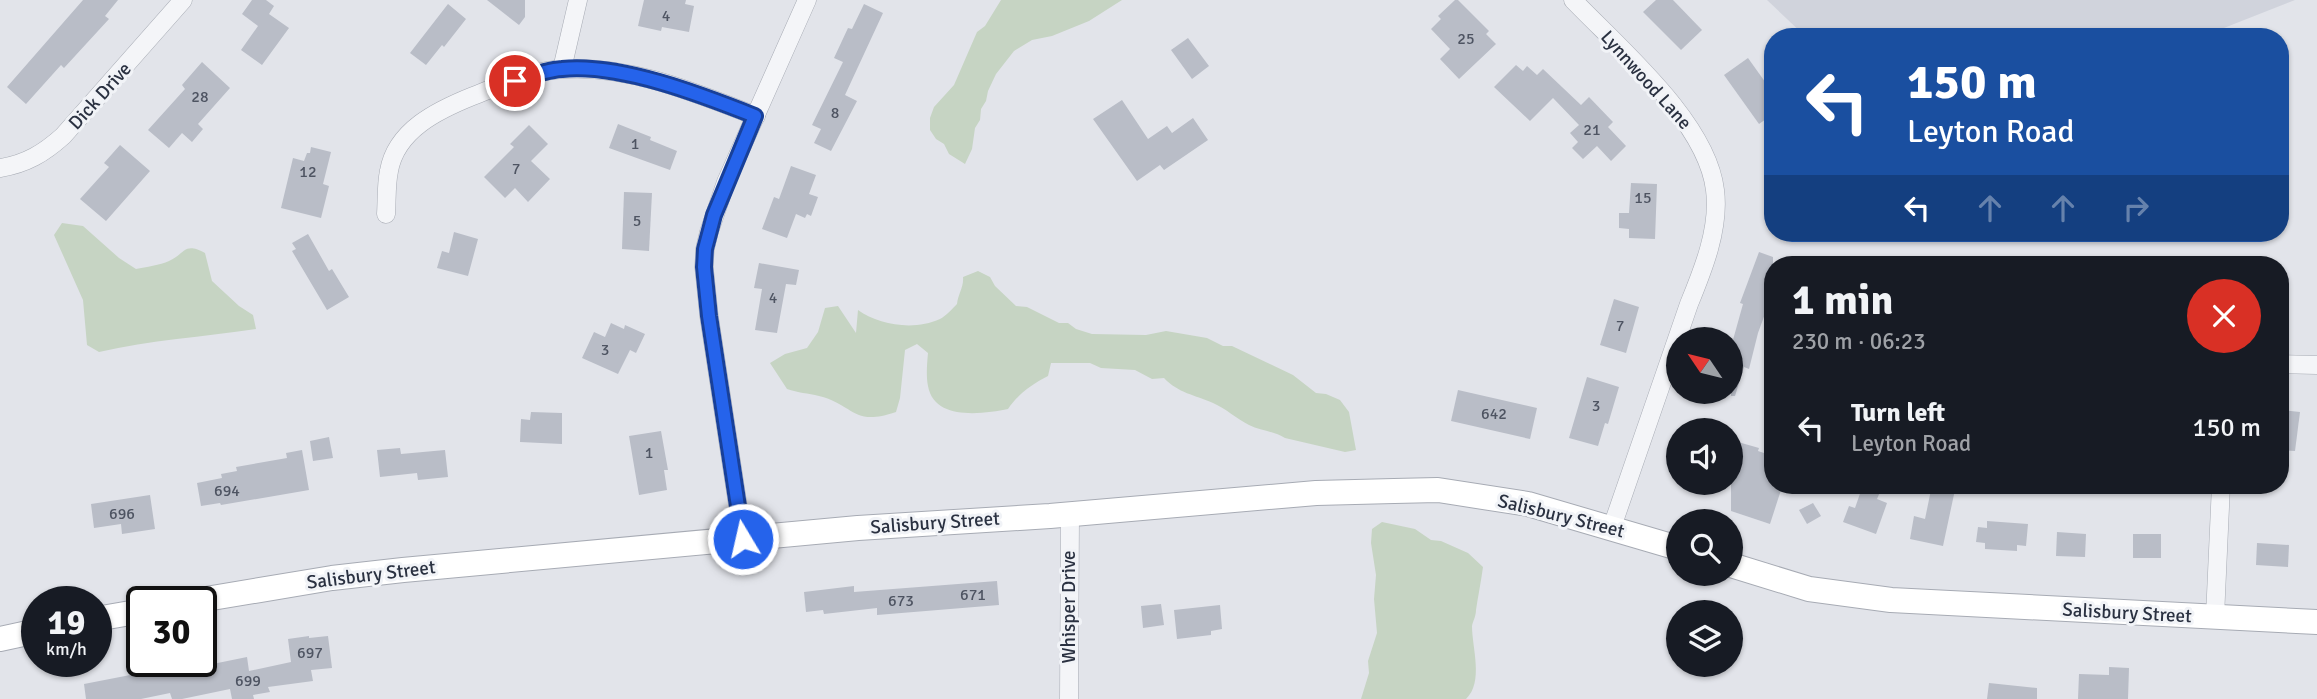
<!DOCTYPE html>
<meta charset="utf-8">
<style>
:root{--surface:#171b24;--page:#20242c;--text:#f1f3f6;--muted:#9ea1a6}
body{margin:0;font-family:Signika,sans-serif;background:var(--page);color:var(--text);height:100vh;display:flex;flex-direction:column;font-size:26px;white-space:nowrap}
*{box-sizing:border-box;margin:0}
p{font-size:23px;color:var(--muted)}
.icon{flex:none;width:38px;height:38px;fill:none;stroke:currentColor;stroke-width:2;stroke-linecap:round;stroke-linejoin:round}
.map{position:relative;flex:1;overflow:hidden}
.details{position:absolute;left:1764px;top:256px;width:525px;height:238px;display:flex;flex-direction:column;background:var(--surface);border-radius:28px;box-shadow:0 2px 5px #0004}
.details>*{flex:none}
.guide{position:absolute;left:1764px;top:28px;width:525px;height:214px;border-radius:28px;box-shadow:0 2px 5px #0004;background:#1a4fa0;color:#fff;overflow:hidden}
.needle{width:46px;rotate:305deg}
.buttons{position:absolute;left:1666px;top:327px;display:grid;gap:14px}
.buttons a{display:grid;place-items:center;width:77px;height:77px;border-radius:50%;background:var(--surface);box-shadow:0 2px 5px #0004;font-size:35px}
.speed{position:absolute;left:21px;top:586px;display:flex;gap:14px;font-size:35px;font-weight:700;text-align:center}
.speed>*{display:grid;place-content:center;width:91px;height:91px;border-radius:50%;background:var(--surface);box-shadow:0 2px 5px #0004;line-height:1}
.speed small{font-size:18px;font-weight:400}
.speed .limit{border:4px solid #111;border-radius:10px;background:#fff;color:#111}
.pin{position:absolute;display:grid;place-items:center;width:60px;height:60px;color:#fff;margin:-30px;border:4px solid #fff;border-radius:50%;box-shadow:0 2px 7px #0007}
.me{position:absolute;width:77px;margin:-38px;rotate:351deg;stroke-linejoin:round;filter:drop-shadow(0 0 5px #0008)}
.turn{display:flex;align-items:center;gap:24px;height:147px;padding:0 28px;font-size:32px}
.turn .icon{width:91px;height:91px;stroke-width:2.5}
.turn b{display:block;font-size:49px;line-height:60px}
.lanes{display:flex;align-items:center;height:66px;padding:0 28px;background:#0003;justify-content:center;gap:35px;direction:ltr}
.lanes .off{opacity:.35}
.round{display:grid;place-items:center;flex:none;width:74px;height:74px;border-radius:37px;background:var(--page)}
.headline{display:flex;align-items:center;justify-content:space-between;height:119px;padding:0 28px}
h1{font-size:42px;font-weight:800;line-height:52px}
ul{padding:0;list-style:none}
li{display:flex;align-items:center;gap:21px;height:105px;padding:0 28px}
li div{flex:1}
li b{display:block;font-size:26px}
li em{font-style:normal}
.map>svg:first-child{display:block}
.built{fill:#d0d3dc}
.green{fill:#c6d4c3}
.building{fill:#b9bdc7}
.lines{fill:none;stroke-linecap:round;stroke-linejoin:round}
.street-casing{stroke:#a7abb4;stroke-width:19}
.secondary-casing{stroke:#a7abb4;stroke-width:26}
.street{stroke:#f4f5f8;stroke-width:18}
.secondary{stroke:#fff;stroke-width:24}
.route-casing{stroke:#184099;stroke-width:18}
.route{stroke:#2563eb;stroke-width:12}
.labels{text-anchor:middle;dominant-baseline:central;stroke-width:6;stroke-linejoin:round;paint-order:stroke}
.number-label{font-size:16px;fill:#4e5462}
.street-label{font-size:19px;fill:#2a3141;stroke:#f1f3f7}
</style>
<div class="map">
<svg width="2317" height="699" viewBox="0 0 2317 699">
<rect width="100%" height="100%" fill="#e2e4ea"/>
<path class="built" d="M1767 0H2295L2201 37H1806Z"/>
<g class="green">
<path d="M1001 0H1122L1089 21 1052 36 1032 40 1014 51 996 74 988 91 986 101 981 109 980 120 975 128 972 149 965 164 949 154 944 144 936 139 930 130V118L934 107 954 85 977 32 985 26Z"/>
<path d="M62 223 83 226 119 258 136 269C146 267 160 265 169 261 186 253 184 242 205 253L212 281 239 306 253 315 256 329C203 337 150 340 99 352L87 345 83 300 54 235Z"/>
<path d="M978 271 990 277 995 286 1016 306 1027 307 1059 323H1068L1076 329 1092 334 1146 335 1166 331 1207 338 1223 346H1232L1293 375 1316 393 1326 394 1340 400 1349 412 1356 450 1345 452 1285 438C1274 431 1261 431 1249 425 1237 419 1225 408 1213 403 1195 395 1178 393 1164 378L1152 379 1135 370 1101 368 1090 363H1051L1048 376C1031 385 1019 393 1008 409 983 414 934 421 928 386 926 376 927 364 928 353L917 344 905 350 900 398 896 412C852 427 855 405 819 396 808 393 798 393 787 389L770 363 785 354 807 348 818 332 825 308 838 306 856 333 858 310C879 325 914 331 940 319 946 316 952 309 957 304 958 294 964 287 963 277Z"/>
<path d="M1382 522 1415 529 1431 540 1441 541 1468 553 1483 567C1481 582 1478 596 1476 610 1476 616 1473 621 1472 626 1472 648 1484 682 1466 699H1361L1369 673 1368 661 1377 633 1374 599 1376 575 1371 543 1372 529Z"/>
</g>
<g class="building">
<path d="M83 0H118L105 16 109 19 64 68 61 65 26 104 7 87Z"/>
<path d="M252 0H266L274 6 269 14 289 28 262 65 241 50 258 26 242 14Z"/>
<path d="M487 0H525V17L519 25Z"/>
<path d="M644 0H686L685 4 694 6 689 32 662 27 661 31 638 26Z"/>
<path d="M1455 0H1458L1489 31 1486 34 1496 44 1459 79 1440 59 1450 49 1431 29 1441 19 1438 16Z"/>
<path d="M1656 0H1673L1702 30 1681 50 1643 12Z"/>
<path d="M448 4 466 19 444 47 442 45 426 65 410 53Z"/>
<path d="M864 4 883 13 845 95 857 101 831 151 814 143 821 129 812 125 843 62 834 58 848 28 852 29Z"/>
<path d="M1188 38 1209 66 1192 79 1171 50Z"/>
<path d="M1748 58 1773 93V114L1759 124 1724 75Z"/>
<path d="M202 62 230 88 198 124 203 129 192 142 182 133 169 148 148 130 185 89 182 85Z"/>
<path d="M1516 65 1523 71 1527 66 1537 75 1543 69 1581 105 1589 97 1613 122 1608 127 1626 146 1611 161 1597 146 1583 159 1572 148 1578 142 1570 133 1579 125 1553 98 1530 121 1494 87Z"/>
<path d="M1122 100 1148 139 1167 126 1172 133 1193 118 1208 140 1164 170 1160 165 1137 181 1093 119Z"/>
<path d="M618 124 651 137 650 140 677 151 670 170 609 148Z"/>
<path d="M529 125 548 144 531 161 550 179 528 202 515 188 505 198 484 177 514 147 510 144Z"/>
<path d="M120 145 150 171 106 221 80 199 109 167 104 163Z"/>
<path d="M311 147 331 152 323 184 329 186 321 218 281 208 293 158 304 161 307 153H310Z"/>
<path d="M791 166 816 175 809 194 818 197 811 216 807 214 805 218 796 214 787 238 762 229 774 197 779 199Z"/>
<path d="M1631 183 1657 184 1655 239 1629 238V229L1619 228V213H1629Z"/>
<path d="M624 192 652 193 649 251 622 249Z"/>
<path d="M454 232 478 239 468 276 437 268 442 251 449 253Z"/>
<path d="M308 234 329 271 332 269 349 297 327 310 292 251 296 249 292 243Z"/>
<path d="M1759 252 1773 257V292L1758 333 1749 369 1744 367 1735 396H1731V347L1743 304 1740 303Z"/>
<path d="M759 263 799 270 796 285 786 284 777 333 755 330 762 289 754 288Z"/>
<path d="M1614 299 1639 307 1626 353 1600 345Z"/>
<path d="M611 323 624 329 625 325 645 334 636 353 630 350 618 374 582 358 594 332 605 337Z"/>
<path d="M1587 377 1619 387 1608 424 1605 423 1598 446 1569 438Z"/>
<path d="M1458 390 1537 408 1530 439 1451 421Z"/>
<path d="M2280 410 2300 412 2295 451 2280 450Z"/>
<path d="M531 412 562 413V444L520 442 521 419 530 420Z"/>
<path d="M661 431 668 470H664L667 490 639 495 629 436Z"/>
<path d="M329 437 333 458 313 461 310 441Z"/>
<path d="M1731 440 1759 448 1758 451 1773 456V487L1781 490 1770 524 1731 511Z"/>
<path d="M400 448 401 454 445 450 448 477 418 480 417 473 380 477 377 450Z"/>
<path d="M302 450 309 490 221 505 220 503 201 506 197 483 222 478 221 474 237 471 236 467 287 458 286 453Z"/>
<path d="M1863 485H1883L1877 499 1887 503 1876 534 1843 522 1849 506 1855 508Z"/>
<path d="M1932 485H1956L1943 546 1910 539 1914 516 1925 519Z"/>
<path d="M150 495 155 529 122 534 121 524 94 528 91 504Z"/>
<path d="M1813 503 1821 516 1807 524 1799 510Z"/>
<path d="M1987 521 2028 524 2026 546 2017 545V551L1985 549V543L1976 542 1978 527 1987 528Z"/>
<path d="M2057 532 2086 534 2085 557 2056 556Z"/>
<rect x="2133" y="534" width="28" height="24"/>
<path d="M2257 543 2289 545 2288 567 2256 565Z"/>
<path d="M997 581 999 605 877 615V608L824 614 823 610 806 612 804 592 854 586V592Z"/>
<path d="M1161 604 1164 625 1143 628 1141 606Z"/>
<path d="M1220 605 1222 629 1211 631V635L1177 639 1174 610Z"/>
<path d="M309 636V638L328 636 332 668 311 670 313 681 268 687 270 692 253 695 254 699H232L230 689 182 699H172L170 693 141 699H86L84 684 197 662 198 667 247 657 249 671 291 662 288 639Z"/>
<path d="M2109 667 2129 668 2128 699H2078L2079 674 2109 675Z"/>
<path d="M1989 683 2037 688V699H1987Z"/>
</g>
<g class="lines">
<defs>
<g id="street">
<path d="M1573 0C1620 49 1707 122 1715 190 1720 228 1703 270 1689 304L1612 527"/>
<path d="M562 69 578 0"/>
<path d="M0 168C26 164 44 153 63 136L183 0"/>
<path d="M386 214C387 200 386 185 389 171 396 130 438 110 473 96 501 85 534 70 565 69 630 65 696 93 756 116"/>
<path d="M2280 364 2317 365"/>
<path d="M743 539 709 316 704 267 705 249 709 232 726 182 807 0"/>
<path d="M2215 617 2221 485"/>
<path d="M1069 699 1070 514"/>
</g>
<g id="secondary">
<path d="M1731 565 1809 589 1891 600 2317 622"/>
<path d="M188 602 332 578 403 570 858 528 1050 516 1316 493 1394 491 1438 490 1528 504 1678 548"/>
<path d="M96 619 142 611"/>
<path d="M0 639 37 631"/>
</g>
</defs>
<use href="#street" class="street-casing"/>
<use href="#secondary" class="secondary-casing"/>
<use href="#street" class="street"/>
<use href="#secondary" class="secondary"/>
</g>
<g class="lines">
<defs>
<path id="route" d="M515 81C530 76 547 70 562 69 620 63 702 95 755 116L714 215 705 249 704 267 709 316 743 539"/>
</defs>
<use href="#route" class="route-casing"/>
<use href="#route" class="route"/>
</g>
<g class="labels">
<g class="number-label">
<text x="666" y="16">4</text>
<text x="1466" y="39">25</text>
<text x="200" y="97">28</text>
<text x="835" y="113">8</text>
<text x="1592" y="130">21</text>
<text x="635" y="144">1</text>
<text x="516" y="169">7</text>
<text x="308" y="172">12</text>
<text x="1643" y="198">15</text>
<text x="637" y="221">5</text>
<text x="773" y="298">4</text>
<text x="1620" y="326">7</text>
<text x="605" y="350">3</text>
<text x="1596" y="406">3</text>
<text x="1494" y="414">642</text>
<text x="649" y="453">1</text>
<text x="227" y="491">694</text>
<text x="122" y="514">696</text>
<text x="973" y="595">671</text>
<text x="901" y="601">673</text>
<text x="310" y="653">697</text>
<text x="248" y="681">699</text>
</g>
<g class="street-label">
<text transform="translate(1646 80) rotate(48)">Lynnwood Lane</text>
<text transform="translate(100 96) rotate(-48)">Dick Drive</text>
<text transform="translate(1561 516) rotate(14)">Salisbury Street</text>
<text transform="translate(935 523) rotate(-4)">Salisbury Street</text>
<text transform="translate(371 575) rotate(-7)">Salisbury Street</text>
<text transform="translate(1069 607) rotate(-90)">Whisper Drive</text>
<text transform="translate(2127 613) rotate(3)">Salisbury Street</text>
</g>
</g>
</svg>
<div class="buttons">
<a><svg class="needle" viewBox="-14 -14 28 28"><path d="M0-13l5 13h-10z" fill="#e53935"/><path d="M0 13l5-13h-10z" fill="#9ea1a6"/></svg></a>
<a><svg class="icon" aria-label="sound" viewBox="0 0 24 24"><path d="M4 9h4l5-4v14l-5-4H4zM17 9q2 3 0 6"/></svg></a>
<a><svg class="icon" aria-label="search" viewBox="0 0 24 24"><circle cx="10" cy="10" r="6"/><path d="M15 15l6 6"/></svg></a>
<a><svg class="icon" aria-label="layers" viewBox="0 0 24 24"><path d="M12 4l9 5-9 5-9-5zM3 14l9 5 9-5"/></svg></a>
</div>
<div class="speed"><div>19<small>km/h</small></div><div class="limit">30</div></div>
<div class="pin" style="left:515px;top:81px;background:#d93025"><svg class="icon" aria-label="arrive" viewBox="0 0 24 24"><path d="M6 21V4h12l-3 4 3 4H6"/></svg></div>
<svg class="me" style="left:743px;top:539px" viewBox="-20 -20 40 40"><circle r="17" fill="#2563eb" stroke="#fff" stroke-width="3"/><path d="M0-11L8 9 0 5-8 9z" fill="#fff"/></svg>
<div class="guide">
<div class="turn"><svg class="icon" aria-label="left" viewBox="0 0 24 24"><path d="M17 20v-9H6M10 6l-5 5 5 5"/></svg><div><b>150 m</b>Leyton Road</div></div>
<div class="lanes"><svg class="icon" aria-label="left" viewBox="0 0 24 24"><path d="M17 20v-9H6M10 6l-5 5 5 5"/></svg><svg class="icon off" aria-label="ahead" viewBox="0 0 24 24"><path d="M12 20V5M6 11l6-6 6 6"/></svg><svg class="icon off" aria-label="ahead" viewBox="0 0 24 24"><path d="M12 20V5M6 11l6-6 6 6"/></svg><svg class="icon off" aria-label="right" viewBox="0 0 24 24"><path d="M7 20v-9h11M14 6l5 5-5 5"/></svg></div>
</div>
<section class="details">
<div class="headline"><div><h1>1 min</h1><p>230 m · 06:23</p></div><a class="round" style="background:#d93025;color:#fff"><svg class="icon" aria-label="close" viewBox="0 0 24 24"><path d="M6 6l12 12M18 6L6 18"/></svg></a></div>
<ul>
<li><svg class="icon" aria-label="left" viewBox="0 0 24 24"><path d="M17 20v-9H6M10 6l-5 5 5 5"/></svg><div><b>Turn left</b><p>Leyton Road</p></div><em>150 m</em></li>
</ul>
</section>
</div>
